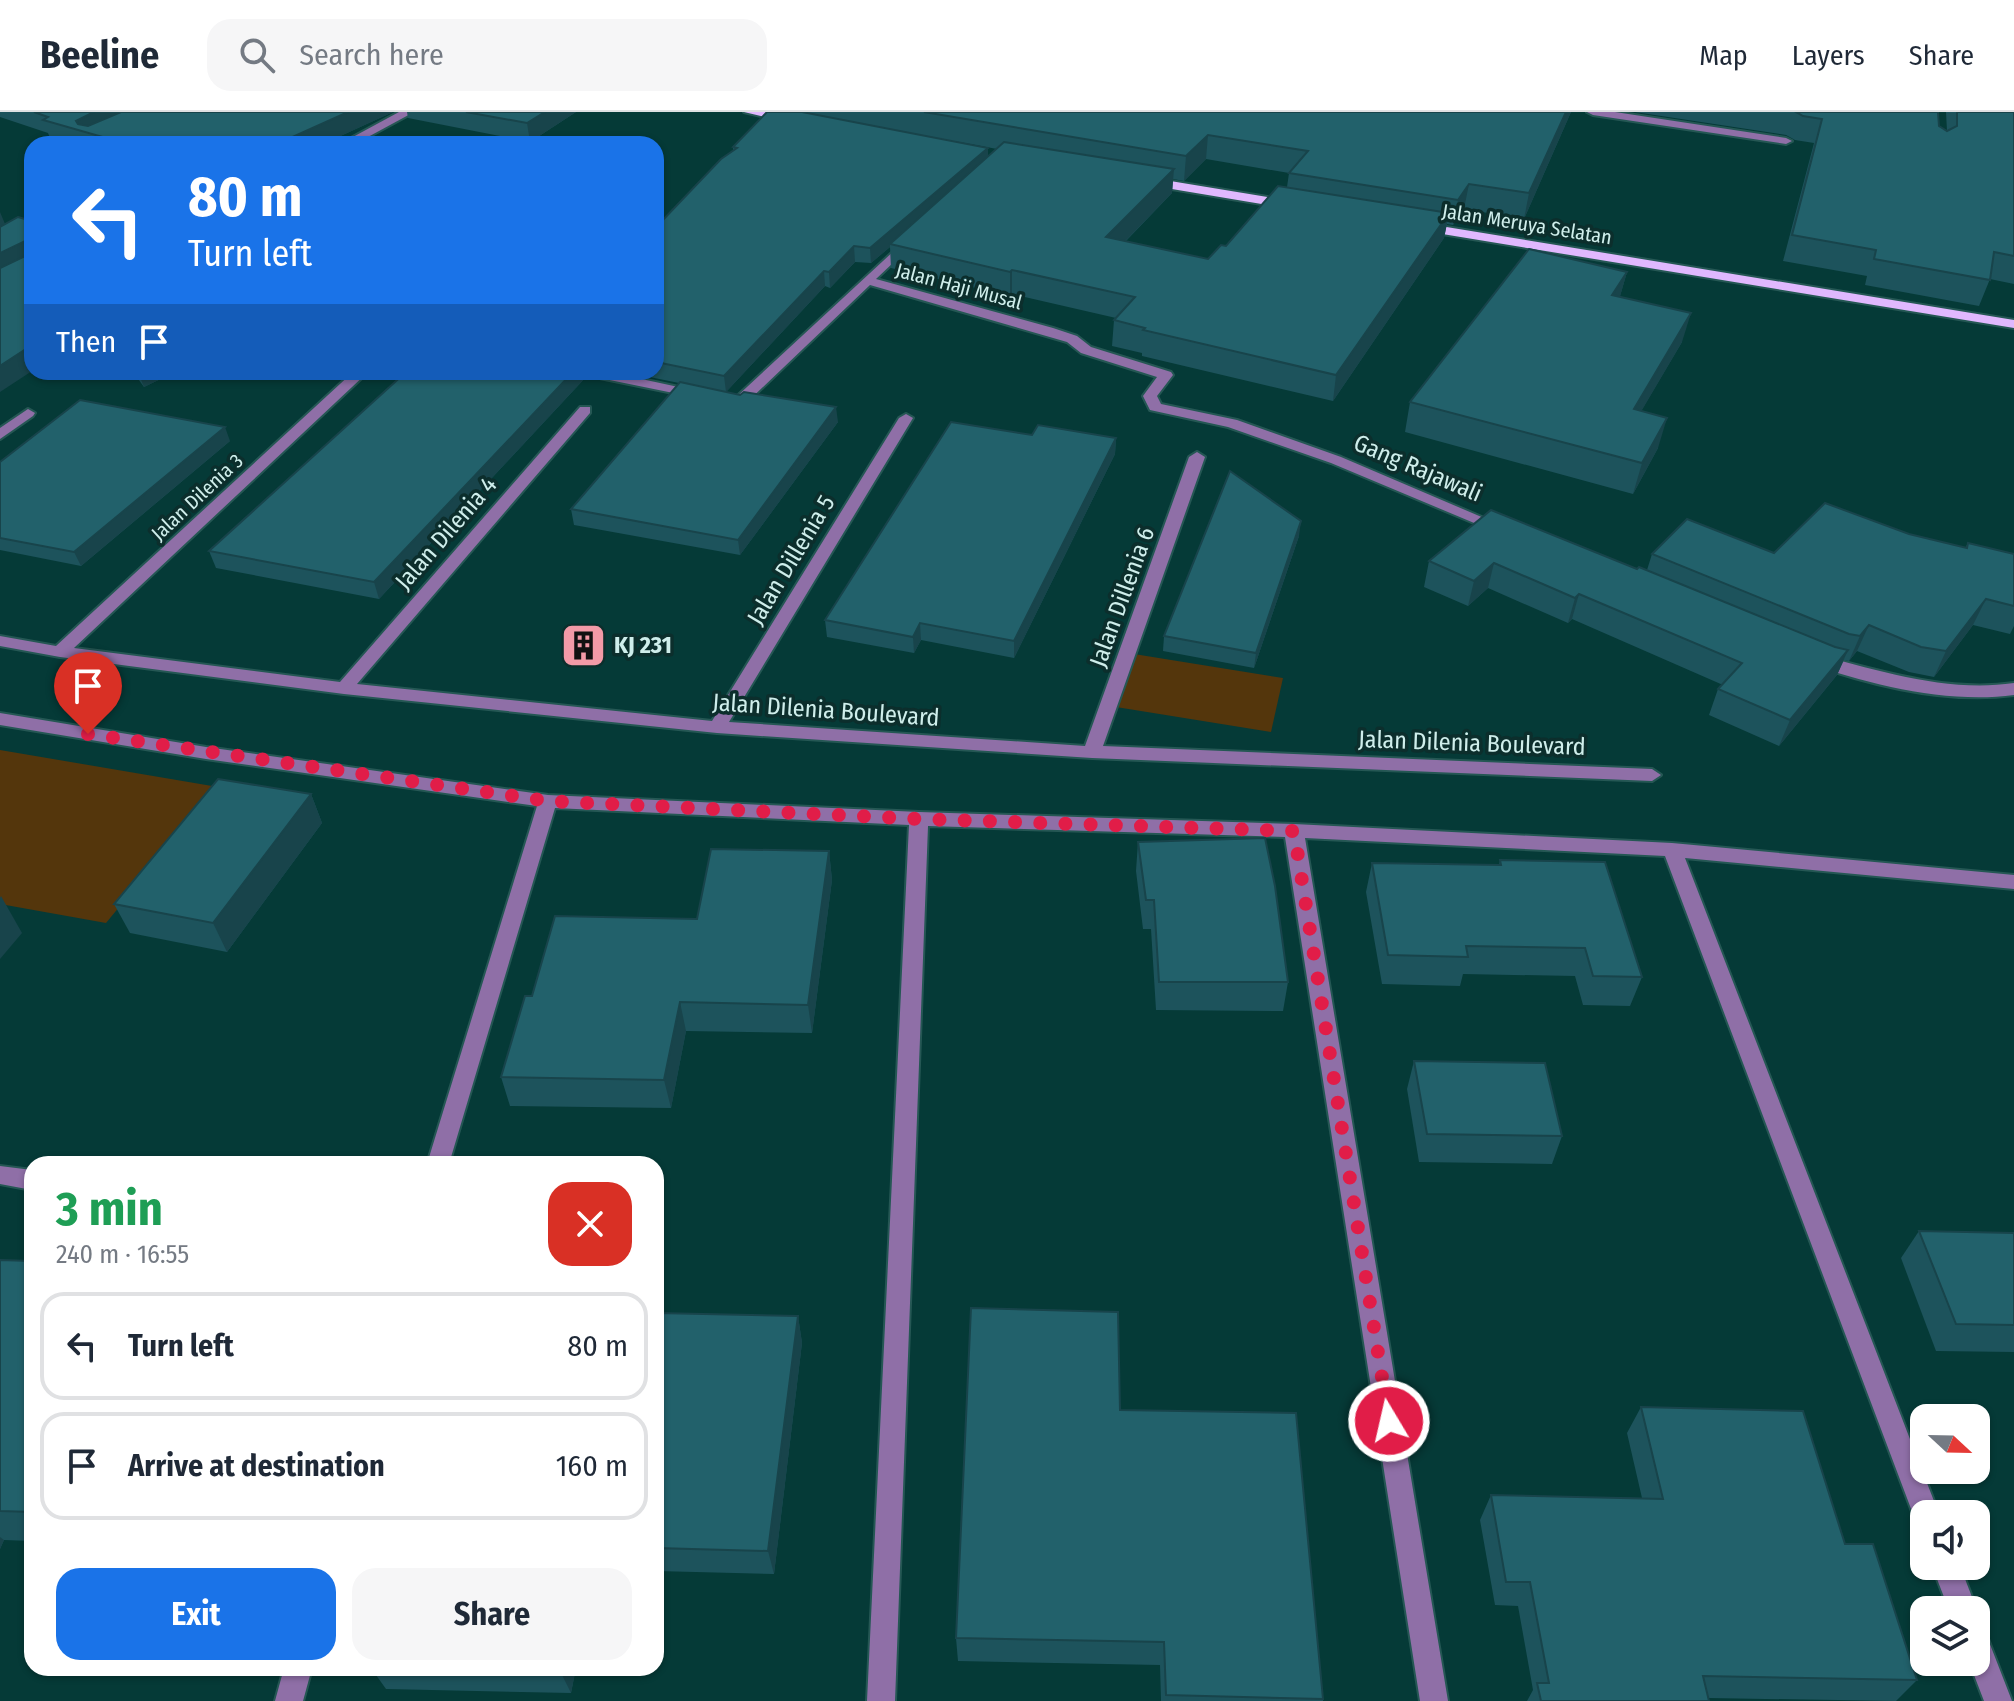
<!DOCTYPE html>
<meta charset="utf-8">
<style>
:root{--surface:#fff;--page:#f6f6f7;--text:#1f2937;--muted:#747a83;--line:#e0e1e3;--accent:#1a73e8}
body{margin:0;font-family:"Fira Sans Condensed",sans-serif;background:var(--page);color:var(--text);height:100vh;display:flex;flex-direction:column;font-size:30px;white-space:nowrap}
*{box-sizing:border-box;margin:0}
p{font-size:26px;color:var(--muted)}
.icon{flex:none;width:44px;height:44px;fill:none;stroke:currentColor;stroke-width:2;stroke-linecap:round;stroke-linejoin:round}
.map{position:relative;flex:1;overflow:hidden}
.panel{position:absolute;left:24px;top:1044px;width:640px;height:520px;display:flex;flex-direction:column;background:var(--surface);border-radius:24px;box-shadow:0 2px 6px #0004}
.panel>*{flex:none}
.top-card{position:absolute;left:24px;top:24px;width:640px;height:244px;border-radius:24px;box-shadow:0 2px 6px #0004;background:#1a73e8;color:#fff;overflow:hidden}
.needle{width:52px;rotate:112deg}
.tools{position:absolute;left:1910px;top:1292px;display:grid;gap:16px}
.tools a{display:grid;place-items:center;width:80px;height:80px;border-radius:16px;background:var(--surface);box-shadow:0 2px 6px #0004;font-size:40px}
.pin{position:absolute;display:grid;place-items:center;width:68px;height:68px;color:#fff;margin:-82px -34px;border-radius:50% 50% 50% 0;rotate:-45deg;box-shadow:0 0 8px #0007}
.pin .icon{rotate:45deg}
.me{position:absolute;width:88px;margin:-44px;rotate:351deg;stroke-linejoin:round;filter:drop-shadow(0 0 6px #0008)}
.turn{display:flex;align-items:center;gap:28px;height:168px;padding:0 32px;font-size:36px}
.turn .icon{width:104px;height:104px;stroke-width:2.5}
.turn b{display:block;font-size:56px;line-height:68px}
.then{display:flex;align-items:center;height:76px;padding:0 32px;background:#0003;gap:16px;font-size:30px}
.round{display:grid;place-items:center;flex:none;width:84px;height:84px;border-radius:24px;background:var(--page)}
.overview{display:flex;align-items:center;justify-content:space-between;height:136px;padding:0 32px}
h1{font-size:48px;font-weight:700;line-height:60px;color:#1e9e55}
.button{display:flex;gap:16px;margin-top:auto;padding:16px 32px}
.button a{flex:1;height:92px;border-radius:24px;background:var(--accent);color:#fff;font-size:32px;font-weight:700;line-height:92px;text-align:center}
.button a+a{background:var(--page);color:var(--text)}
ul{padding:0;list-style:none}
li{display:flex;align-items:center;gap:24px;height:108px;margin:0 16px 12px;padding:0 16px;border:4px solid var(--line);border-radius:24px}
li div{flex:1}
li b{display:block;font-size:30px}
li em{font-style:normal}
header{display:flex;align-items:center;gap:48px;box-sizing:border-box;height:112px;padding:0 40px;background:var(--surface);border-bottom:2px solid var(--line)}
header strong{font-size:38px}
nav{display:flex;gap:44px;margin-inline-start:auto;font-size:28px}
.search{width:560px;height:72px;background:var(--page);display:flex;align-items:center;gap:20px;box-sizing:border-box;padding:0 28px;border-radius:24px;color:var(--muted);font-size:30px}
.map>svg:first-child{display:block}
.green{fill:#54360c}
.lines{fill:none;stroke-linecap:round;stroke-linejoin:round}
.minor-casing{stroke:#255754;stroke-width:4}
.major-casing{stroke:#255754;stroke-width:4}
.minor{fill:#8f6fa7;fill-rule:evenodd}
.major{fill:#e0b8fe;fill-rule:evenodd}
.wall{fill:#1d535c;fill-rule:evenodd}
.shaded-wall{fill:#18444b}
.building{fill:#22616b;stroke:#18444b;stroke-width:2}
.route{stroke:#e11d48;stroke-width:14;stroke-dasharray:0 25.2}
.labels{text-anchor:middle;dominant-baseline:central;stroke-width:7;stroke-linejoin:round;paint-order:stroke}
.far-street-label{font-size:20px;fill:#cfeeeb;stroke:#0c2e2c}
.street-label{font-size:24px;fill:#cfeeeb;stroke:#0c2e2c}
.poi-label{font-size:24px;font-weight:bold;fill:#cfeeeb;stroke:#0c2e2c;text-anchor:start}
</style>
<header>
<strong>Beeline</strong>
<div class="search"><svg class="icon" aria-label="search" viewBox="0 0 24 24"><circle cx="10" cy="10" r="6"/><path d="M15 15l6 6"/></svg>Search here</div>
<nav><a>Map</a><a>Layers</a><a>Share</a></nav>
</header>
<div class="map">
<svg width="2014" height="1589" viewBox="0 0 2014 1589">
<rect width="100%" height="100%" fill="#053a37"/>
<g class="green">
<path d="M1134 542 1283 566 1271 620 1116 595Z"/>
<path d="M0 638 218 675 106 811 0 792Z"/>
</g>
<g class="lines">
<defs>
<g id="minor">
<path d="M399 0H414L355 32H340Z"/>
<path d="M1587 0H1615L1786 26 1792 29 1786 32 1593 3Z"/>
<path d="M910 124 914 125V131L876 167 1053 216 1077 224 1091 235 1171 260 1173 263 1157 284 1161 292 1237 308 1341 345 1512 418 1504 423 1498 421 1331 351 1228 315 1150 298 1143 284 1157 265 1081 241 1067 230 870 173 742 295 590 264 583 260H609L734 287Z"/>
<path d="M353 260H368L74 536 340 570 580 295H590V301L357 572 712 609 899 306 906 302 913 306 729 610 1085 634 1189 345 1197 340 1205 345 1103 634 1652 657 1661 663 1652 669 1092 646 717 621 344 582 60 545 0 534V524L56 534Z"/>
<path d="M28 297 35 301 33 304 0 327V316Z"/>
<path d="M1814 542C1878 558 1946 581 2014 571V583C1948 592 1870 573 1808 551L1805 547Z"/>
<path d="M0 601 206 635 548 683 919 700 1294 712 1672 731 2014 763V777L1685 746 1939 1402H1924V1414L1917 1411 1913 1402 1665 744 1305 726 1448 1589H1420L1285 725 928 714 895 1589H867L909 713 555 696 449 1052H427L537 694 206 647 0 613Z"/>
<path d="M0 1054 32 1058V1078L0 1072Z"/>
<path d="M1932 1454H1960L1977 1498 1976 1500 1949 1498Z"/>
<path d="M1976 1518 1986 1522 2012 1589H1984L1969 1550H1976Z"/>
<path d="M284 1556H312L303 1589H275Z"/>
</g>
<g id="major">
<path d="M744 0H767L797 8 791 11Z"/>
<path d="M1146 65 1292 89 1298 93 1292 97 1142 72V66Z"/>
<path d="M1422 111 2014 208V216L1418 118 1416 115Z"/>
</g>
</defs>
<use href="#minor" class="minor-casing"/>
<use href="#major" class="major-casing"/>
<use href="#minor" class="minor"/>
<use href="#major" class="major"/>
</g>
<g class="wall">
<path d="M0 0H393L323 32H70L50 26 48 21 0 5Z"/>
<path d="M407 0H576L530 30 408 6Z"/>
<path d="M767 0H1571L1524 107 1464 97 1453 113 1447 112 1444 126 1333 289 1142 244V241L1112 234 1114 208 1116 206 1012 182 1010 184 891 156 890 135 871 151 855 150 830 176 825 174 726 280 838 310 740 443 574 413 571 397 679 271 625 260H656V111H660L733 39V35ZM954 29 997 37 988 45V36ZM1206 47 1289 61 1287 75 1226 134 1208 147 1125 130 1172 81 1173 67 1184 69Z"/>
<path d="M1635 0H1938L1939 14 1947 19 1946 0H2014V172L1990 167 1979 194 1865 173 1867 164 1783 149 1814 31 1795 28 1786 23Z"/>
<path d="M1627 160 1620 184 1682 230 1641 299 1658 336 1633 382 1405 320 1410 290Z"/>
<path d="M133 260H175L144 275Z"/>
<path d="M406 260H585L586 265 379 487 216 456 209 439Z"/>
<path d="M1032 323 1116 326 1115 342 1014 546 921 528 914 541 827 525 825 508Z"/>
<path d="M230 329 81 454 0 438V350Z"/>
<path d="M1909 422 1965 436 1968 431 2014 442V514L2010 522 1973 513 1934 565 1909 560 1857 539 1849 549 1844 548 1837 563 1779 634 1709 603 1718 577 1723 573 1572 507 1568 511 1488 476 1468 494 1424 475 1429 449 1647 458 1652 442 1774 441Z"/>
<path d="M1299 424 1254 556 1163 539 1164 524Z"/>
<path d="M311 682 322 711 227 840 130 821 114 792Z"/>
<path d="M1138 730 1288 870 1283 899 1156 898 1151 817H1143L1136 759Z"/>
<path d="M829 739 832 768 812 921 686 919 671 996 510 994 501 965 532 884 697 807Z"/>
<path d="M1500 748 1642 865 1630 894 1583 893 1575 864 1463 862 1460 874 1382 872 1366 780 1372 751 1499 753Z"/>
<path d="M1414 949 1562 1024 1552 1052 1419 1050 1407 977Z"/>
<path d="M1919 1119 2014 1121V1240L1936 1239 1901 1146Z"/>
<path d="M0 1148 32 1149V1429L4 1428 0 1437Z"/>
<path d="M656 1201 798 1204 802 1231 774 1462 656 1459Z"/>
<path d="M1641 1295 1845 1432 1917 1568 1896 1589 1708 1586 1709 1589H1527L1533 1578 1518 1494 1495 1493 1480 1408 1491 1383 1642 1386 1627 1321Z"/>
<path d="M1120 1298 1323 1587V1589H1161L1160 1553 958 1549 956 1526Z"/>
<path d="M371 1556H576L571 1581 386 1577Z"/>
</g>
<g class="shaded-wall">
<path d="M94 0H139L80 18 76 9Z"/>
<path d="M348 0H393L323 32H277Z"/>
<path d="M545 0H576L530 30 527 11Z"/>
<path d="M1566 0H1571L1524 107 1529 81Z"/>
<path d="M1208 23 1206 47 1184 69 1186 44Z"/>
<path d="M988 36V50L890 132V135L871 151 870 136Z"/>
<path d="M1174 57 1172 81 1105 150 1106 125Z"/>
<path d="M1469 72 1464 97 1453 113 1458 88Z"/>
<path d="M0 100 8 119 0 125Z"/>
<path d="M1449 101 1444 126 1333 289 1336 263Z"/>
<path d="M25 129 32 147 0 164V141Z"/>
<path d="M854 134 855 150 830 176 829 160Z"/>
<path d="M1012 158V182L1010 184V160Z"/>
<path d="M824 159 825 174 726 280 724 264Z"/>
<path d="M1627 160 1619 188 1612 183Z"/>
<path d="M1691 201 1682 230 1625 327 1634 297Z"/>
<path d="M32 233V259L0 280V254Z"/>
<path d="M138 260H175L144 275Z"/>
<path d="M573 260H585L586 265 379 487 374 470Z"/>
<path d="M836 295 838 310 740 443 738 428Z"/>
<path d="M1667 306 1658 336 1633 382 1642 351Z"/>
<path d="M225 315 230 329 81 454 74 440Z"/>
<path d="M1116 326 1115 342 1014 546V529Z"/>
<path d="M1301 409 1299 424 1254 556 1256 541Z"/>
<path d="M1494 451 1488 476 1468 494 1474 469Z"/>
<path d="M1579 482 1572 507 1568 511 1575 486Z"/>
<path d="M1986 487 1973 513 1934 565 1946 539Z"/>
<path d="M920 511 921 528 914 541 913 525Z"/>
<path d="M1869 513 1857 539 1849 549 1860 524Z"/>
<path d="M1848 538 1837 563 1779 634 1790 608Z"/>
<path d="M311 682 322 711 227 840 213 811Z"/>
<path d="M829 739 832 768 812 921 808 893Z"/>
<path d="M1 784 22 821 0 847V786Z"/>
<path d="M680 890 686 919 671 996 664 968Z"/>
<path d="M798 1204 802 1231 774 1462 768 1439Z"/>
<path d="M0 1425 4 1428 0 1437Z"/>
<path d="M561 1556H576L571 1581 560 1559Z"/>
</g>
<g class="building">
<path d="M34 0H94L76 9 78 12 88 14 121 0H348L277 32 265 30 261 32H127L43 8 48 5Z"/>
<path d="M466 0H545L527 11Z"/>
<path d="M767 0H802L988 36 870 136 854 134 829 160 824 159 724 264 656 250V111H660L721 47 737 36 733 35Z"/>
<path d="M924 0H1566L1529 81 1469 72 1458 88 1289 61 1308 39 1208 23 1186 44Z"/>
<path d="M1796 0H1938L1939 14 1947 19 1957 14V0H2014V144L1994 140 1990 168 1874 147 1876 138 1792 123 1822 7 1803 4Z"/>
<path d="M1004 30 1174 57 1106 125 1208 147 1221 133 1226 134 1278 74 1449 101 1336 263 1143 218 1145 216 1114 208 1135 185 1012 158 1010 160 890 132Z"/>
<path d="M18 105 32 109V233L0 254V156L25 144V129L0 141V115Z"/>
<path d="M1529 137 1627 160 1612 183 1691 201 1634 297 1667 306 1642 351 1410 290Z"/>
<path d="M406 260H573L374 470 209 439Z"/>
<path d="M680 270 740 283 744 280 836 295 738 428 571 397Z"/>
<path d="M80 288 225 315 74 440 0 426V350Z"/>
<path d="M951 310 1032 323 1038 313 1116 326 1014 529 920 511 913 525 825 508Z"/>
<path d="M1230 359 1301 409 1256 541 1164 524Z"/>
<path d="M1825 391 1909 422 1967 436 1968 431 2014 442V494L1986 487 1946 539 1921 535 1869 513 1860 524 1849 522 1652 442 1687 407 1774 441Z"/>
<path d="M1491 398 1637 457 1639 455 1835 535 1848 538 1790 608 1718 577 1742 551 1579 482 1575 486 1494 451 1474 469 1429 449Z"/>
<path d="M218 667 311 682 213 811 114 792Z"/>
<path d="M1265 726 1275 774 1288 870H1159L1154 788H1146L1138 730Z"/>
<path d="M711 737 829 739 808 893 680 890 664 968 501 965 525 884H532L555 804 697 807Z"/>
<path d="M1500 748 1605 750 1642 865 1593 864 1585 836 1466 834 1468 845 1388 843 1372 751 1501 753Z"/>
<path d="M1414 949 1545 951 1562 1024 1427 1022Z"/>
<path d="M1919 1119 2014 1121V1213L1956 1212Z"/>
<path d="M0 1148 32 1149V1400L0 1399Z"/>
<path d="M971 1196 1118 1200 1120 1298 1296 1301 1323 1587 1166 1583 1164 1530 956 1526Z"/>
<path d="M656 1201 798 1204 768 1439 656 1436Z"/>
<path d="M1641 1295 1803 1299 1845 1432H1873L1917 1568 1703 1564 1709 1589H1541L1537 1571H1549L1530 1470H1506L1491 1383 1663 1387Z"/>
<path d="M420 1556H561L560 1559Z"/>
</g>
<g class="lines">
<path class="route" d="M88 622 548 689 919 707 1294 719 1389 1309"/>
</g>
<defs>
<symbol id="building-square" viewBox="-11 -11 22 22"><rect x="-9" y="-9" width="18" height="18" rx="4" fill="#f39aa7" stroke="#0c2e2c"/><path d="M-4-6H4V6H1V3H-1V6H-4ZM-2.5-4.3h1.7v1.8h-1.7ZM.8-4.3h1.7v1.8H.8ZM-2.5-1h1.7V.8h-1.7ZM.8-1h1.7V.8H.8Z" fill="#111"/></symbol>
</defs>
<g fill-rule="evenodd">
<use href="#building-square" x="558" y="508" width="51" height="51"/>
</g>
<g class="labels">
<g class="far-street-label">
<text transform="translate(1527 112) rotate(9)">Jalan Meruya Selatan</text>
<text transform="translate(959 174) rotate(15)">Jalan Haji Musal</text>
<text transform="translate(197 385) rotate(-43)">Jalan Dilenia 3</text>
</g>
<g class="street-label">
<text transform="translate(1418 356) rotate(23)">Gang Rajawali</text>
<text transform="translate(446 421) rotate(-49)">Jalan Dilenia 4</text>
<text transform="translate(791 448) rotate(-59)">Jalan Dillenia 5</text>
<text transform="translate(1122 485) rotate(-70)">Jalan Dillenia 6</text>
<text transform="translate(826 598) rotate(4)">Jalan Dilenia Boulevard</text>
<text transform="translate(1472 631) rotate(2)">Jalan Dilenia Boulevard</text>
</g>
<g class="poi-label">
<text x="614" y="533">KJ 231</text>
</g>
</g>
</svg>
<div class="tools">
<a><svg class="needle" viewBox="-14 -14 28 28"><path d="M0-13l5 13h-10z" fill="#e53935"/><path d="M0 13l5-13h-10z" fill="#747a83"/></svg></a>
<a><svg class="icon" aria-label="sound" viewBox="0 0 24 24"><path d="M4 9h4l5-4v14l-5-4H4zM17 9q2 3 0 6"/></svg></a>
<a><svg class="icon" aria-label="layers" viewBox="0 0 24 24"><path d="M12 4l9 5-9 5-9-5zM3 14l9 5 9-5"/></svg></a>
</div>
<div class="pin" style="left:88px;top:622px;background:#d93025"><svg class="icon" aria-label="arrive" viewBox="0 0 24 24"><path d="M6 21V4h12l-3 4 3 4H6"/></svg></div>
<svg class="me" style="left:1389px;top:1309px" viewBox="-20 -20 40 40"><circle r="17" fill="#e11d48" stroke="#fff" stroke-width="3"/><path d="M0-11L8 9 0 5-8 9z" fill="#fff"/></svg>
<div class="top-card">
<div class="turn"><svg class="icon" aria-label="left" viewBox="0 0 24 24"><path d="M17 20v-9H6M10 6l-5 5 5 5"/></svg><div><b>80 m</b>Turn left</div></div>
<div class="then">Then<svg class="icon" aria-label="arrive" viewBox="0 0 24 24"><path d="M6 21V4h12l-3 4 3 4H6"/></svg></div>
</div>
<section class="panel">
<div class="overview"><div><h1>3 min</h1><p>240 m · 16:55</p></div><a class="round" style="background:#d93025;color:#fff"><svg class="icon" aria-label="close" viewBox="0 0 24 24"><path d="M6 6l12 12M18 6L6 18"/></svg></a></div>
<ul>
<li><svg class="icon" aria-label="left" viewBox="0 0 24 24"><path d="M17 20v-9H6M10 6l-5 5 5 5"/></svg><div><b>Turn left</b></div><em>80 m</em></li>
<li><svg class="icon" aria-label="arrive" viewBox="0 0 24 24"><path d="M6 21V4h12l-3 4 3 4H6"/></svg><div><b>Arrive at destination</b></div><em>160 m</em></li>
</ul>
<div class="button"><a>Exit</a><a>Share</a></div>
</section>
</div>
